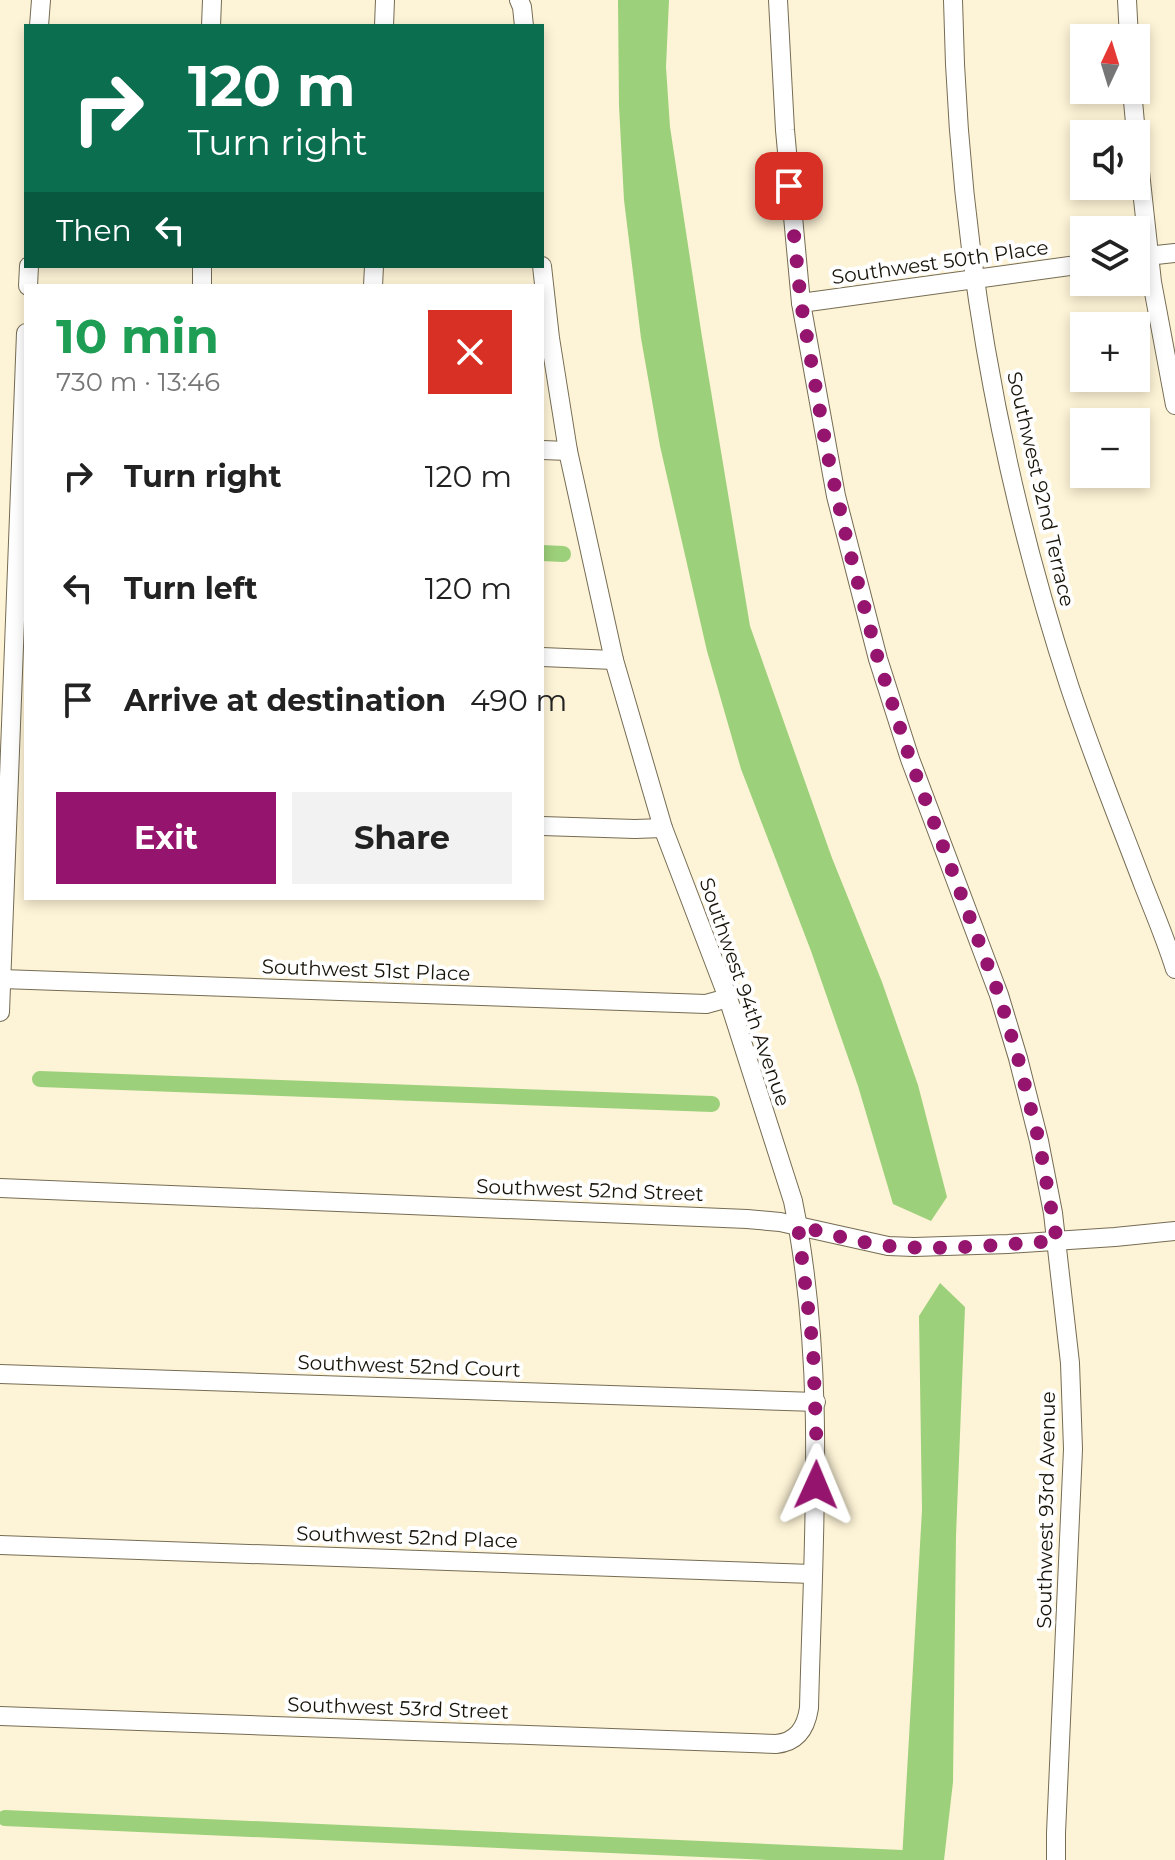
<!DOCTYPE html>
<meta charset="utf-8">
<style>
:root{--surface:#fff;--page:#f2f2f2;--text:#222;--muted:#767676;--accent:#95146d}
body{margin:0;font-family:Montserrat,sans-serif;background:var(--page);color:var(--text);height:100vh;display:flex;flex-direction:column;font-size:30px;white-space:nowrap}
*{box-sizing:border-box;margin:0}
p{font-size:26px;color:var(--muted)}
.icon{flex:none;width:44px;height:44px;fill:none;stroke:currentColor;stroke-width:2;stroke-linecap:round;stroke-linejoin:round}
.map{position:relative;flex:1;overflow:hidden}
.side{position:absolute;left:24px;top:284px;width:520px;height:616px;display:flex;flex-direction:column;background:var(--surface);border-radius:0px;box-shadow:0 4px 12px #0003}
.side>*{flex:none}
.banner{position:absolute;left:24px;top:24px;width:520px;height:244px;border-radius:0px;box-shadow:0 4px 12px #0003;background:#0b6e4f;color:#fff;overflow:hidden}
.needle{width:52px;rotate:4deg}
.fabs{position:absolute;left:1070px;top:24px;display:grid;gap:16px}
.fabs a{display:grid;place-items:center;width:80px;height:80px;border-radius:0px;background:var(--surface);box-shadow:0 4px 12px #0003;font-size:40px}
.pin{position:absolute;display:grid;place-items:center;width:68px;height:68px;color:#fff;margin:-34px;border-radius:16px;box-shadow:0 4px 12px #0006}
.me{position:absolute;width:88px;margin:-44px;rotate:1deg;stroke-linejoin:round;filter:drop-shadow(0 0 6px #0008)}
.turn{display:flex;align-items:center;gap:28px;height:168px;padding:0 32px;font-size:36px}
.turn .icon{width:104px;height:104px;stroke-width:2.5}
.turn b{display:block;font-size:56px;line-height:68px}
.then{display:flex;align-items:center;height:76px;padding:0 32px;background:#0003;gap:16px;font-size:30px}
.round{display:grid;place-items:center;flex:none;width:84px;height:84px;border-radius:0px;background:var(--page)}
.summary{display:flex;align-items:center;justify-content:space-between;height:136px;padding:0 32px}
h1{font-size:48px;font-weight:700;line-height:60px;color:#1e9e55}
.action{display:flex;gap:16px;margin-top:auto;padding:16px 32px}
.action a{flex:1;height:92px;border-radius:0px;background:var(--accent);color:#fff;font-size:32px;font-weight:700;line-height:92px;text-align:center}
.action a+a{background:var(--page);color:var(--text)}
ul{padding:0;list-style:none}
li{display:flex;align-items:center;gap:24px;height:112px;padding:0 32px}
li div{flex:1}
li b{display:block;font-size:30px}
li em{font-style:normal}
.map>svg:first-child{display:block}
.water{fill:#9dd07a}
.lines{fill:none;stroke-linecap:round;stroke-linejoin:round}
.canal{stroke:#9dd07a;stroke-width:16}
.minor-casing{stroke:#756c53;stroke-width:20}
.minor{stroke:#fff;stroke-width:18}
.route{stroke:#95146d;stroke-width:14;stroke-dasharray:0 25.2}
.labels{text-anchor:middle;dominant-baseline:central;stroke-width:8;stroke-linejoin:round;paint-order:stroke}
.street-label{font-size:20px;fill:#18140a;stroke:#fff}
</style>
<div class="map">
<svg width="1175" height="1860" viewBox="0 0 1175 1860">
<rect width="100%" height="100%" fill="#fdf3d6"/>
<g class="water">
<path d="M618 0H669L666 67 670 127 702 337 750 626 832 858 882 982 918 1085 947 1197 931 1221 893 1204 858 1086 811 951 741 769 707 651 660 446 641 338 624 200 619 106Z"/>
<path d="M940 1283 965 1307 956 1536 953 1782 944 1860H902L922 1510 919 1316Z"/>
</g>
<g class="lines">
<g class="canal">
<path d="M542 553 563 554"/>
<path d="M40 1079 712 1104"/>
<path d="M5 1818 902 1858"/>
</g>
<defs>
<g id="minor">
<path d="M519 0 522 7 524 26"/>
<path d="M778 0 785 130 801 303 836 496 878 659 910 759 999 995 1018 1058 1039 1141 1053 1213 1070 1363 1073 1449 1056 1833V1860"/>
<path d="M953 0C957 232 997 465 1069 685 1091 752 1118 818 1143 884 1154 912 1166 940 1175 969"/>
<path d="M1127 0 1129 38"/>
<path d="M39 26 41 0"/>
<path d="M211 26 212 0"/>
<path d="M384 26 385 0"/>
<path d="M1132 90 1136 134"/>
<path d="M1136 135 1152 282 1175 405"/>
<path d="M1138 257 1175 253"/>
<path d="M28 286 29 266"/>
<path d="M202 286V266"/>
<path d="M373 286 374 266"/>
<path d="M801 303 1084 264"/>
<path d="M542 450 568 451"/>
<path d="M542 657 614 660"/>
<path d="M542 826 635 829 663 828"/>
<path d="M2 979 706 1004 728 998"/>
<path d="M0 1012 26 333"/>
<path d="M0 1188 747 1219 780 1222 888 1246 914 1247 1008 1244 1115 1237 1175 1231"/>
<path d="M0 1374 816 1402"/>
<path d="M0 1545 812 1574"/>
<path d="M0 1716 776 1744C797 1742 806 1728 809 1708 813 1539 827 1368 793 1201L728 998 663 828 614 660 568 451 550 338 542 266"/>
</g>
</defs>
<use href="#minor" class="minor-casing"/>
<use href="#minor" class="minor"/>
</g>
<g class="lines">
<path class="route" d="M789 186 801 303 827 452 848 545 878 659 910 759 999 995 1018 1058 1039 1141 1057 1241C1002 1244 945 1251 889 1246 859 1243 828 1233 798 1226L813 1348 817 1456 816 1485"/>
</g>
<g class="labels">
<g class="street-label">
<text transform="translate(940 262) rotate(-8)">Southwest 50th Place</text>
<text transform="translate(1041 489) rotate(77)">Southwest 92nd Terrace</text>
<text transform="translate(366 970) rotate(2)">Southwest 51st Place</text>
<text transform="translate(745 992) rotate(71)">Southwest 94th Avenue</text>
<text transform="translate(590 1190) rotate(2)">Southwest 52nd Street</text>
<text transform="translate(409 1366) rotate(2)">Southwest 52nd Court</text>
<text transform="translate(1046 1510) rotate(-89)">Southwest 93rd Avenue</text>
<text transform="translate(407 1537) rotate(2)">Southwest 52nd Place</text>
<text transform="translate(398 1708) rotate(2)">Southwest 53rd Street</text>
</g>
</g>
</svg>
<div class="fabs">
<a><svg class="needle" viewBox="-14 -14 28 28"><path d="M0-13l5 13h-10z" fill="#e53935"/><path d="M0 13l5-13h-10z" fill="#767676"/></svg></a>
<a><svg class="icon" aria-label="sound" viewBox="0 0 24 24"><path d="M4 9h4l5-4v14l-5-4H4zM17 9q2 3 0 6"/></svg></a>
<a><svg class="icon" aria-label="layers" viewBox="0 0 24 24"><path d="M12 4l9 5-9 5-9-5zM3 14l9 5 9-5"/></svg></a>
<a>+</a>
<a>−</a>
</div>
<div class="pin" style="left:789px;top:186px;background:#d93025"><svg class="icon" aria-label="arrive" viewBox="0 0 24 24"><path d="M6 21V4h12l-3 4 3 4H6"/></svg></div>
<svg class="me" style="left:816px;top:1485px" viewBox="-20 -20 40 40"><path d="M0-17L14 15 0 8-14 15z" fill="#95146d" stroke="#fff" stroke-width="4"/></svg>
<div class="banner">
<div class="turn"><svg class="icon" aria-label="right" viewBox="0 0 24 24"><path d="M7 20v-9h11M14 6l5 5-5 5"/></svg><div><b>120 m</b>Turn right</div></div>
<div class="then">Then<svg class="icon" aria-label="left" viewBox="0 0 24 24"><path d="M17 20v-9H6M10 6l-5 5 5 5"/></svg></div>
</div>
<section class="side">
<div class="summary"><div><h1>10 min</h1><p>730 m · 13:46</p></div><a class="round" style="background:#d93025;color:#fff"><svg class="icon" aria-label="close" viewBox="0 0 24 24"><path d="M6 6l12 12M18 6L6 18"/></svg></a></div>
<ul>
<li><svg class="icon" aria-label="right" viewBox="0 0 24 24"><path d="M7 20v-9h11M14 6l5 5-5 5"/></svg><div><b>Turn right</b></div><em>120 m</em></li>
<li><svg class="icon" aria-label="left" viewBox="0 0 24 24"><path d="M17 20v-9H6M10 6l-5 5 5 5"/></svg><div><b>Turn left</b></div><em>120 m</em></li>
<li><svg class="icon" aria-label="arrive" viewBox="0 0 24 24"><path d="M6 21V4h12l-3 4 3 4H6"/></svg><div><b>Arrive at destination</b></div><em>490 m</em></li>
</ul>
<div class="action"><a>Exit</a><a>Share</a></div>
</section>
</div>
